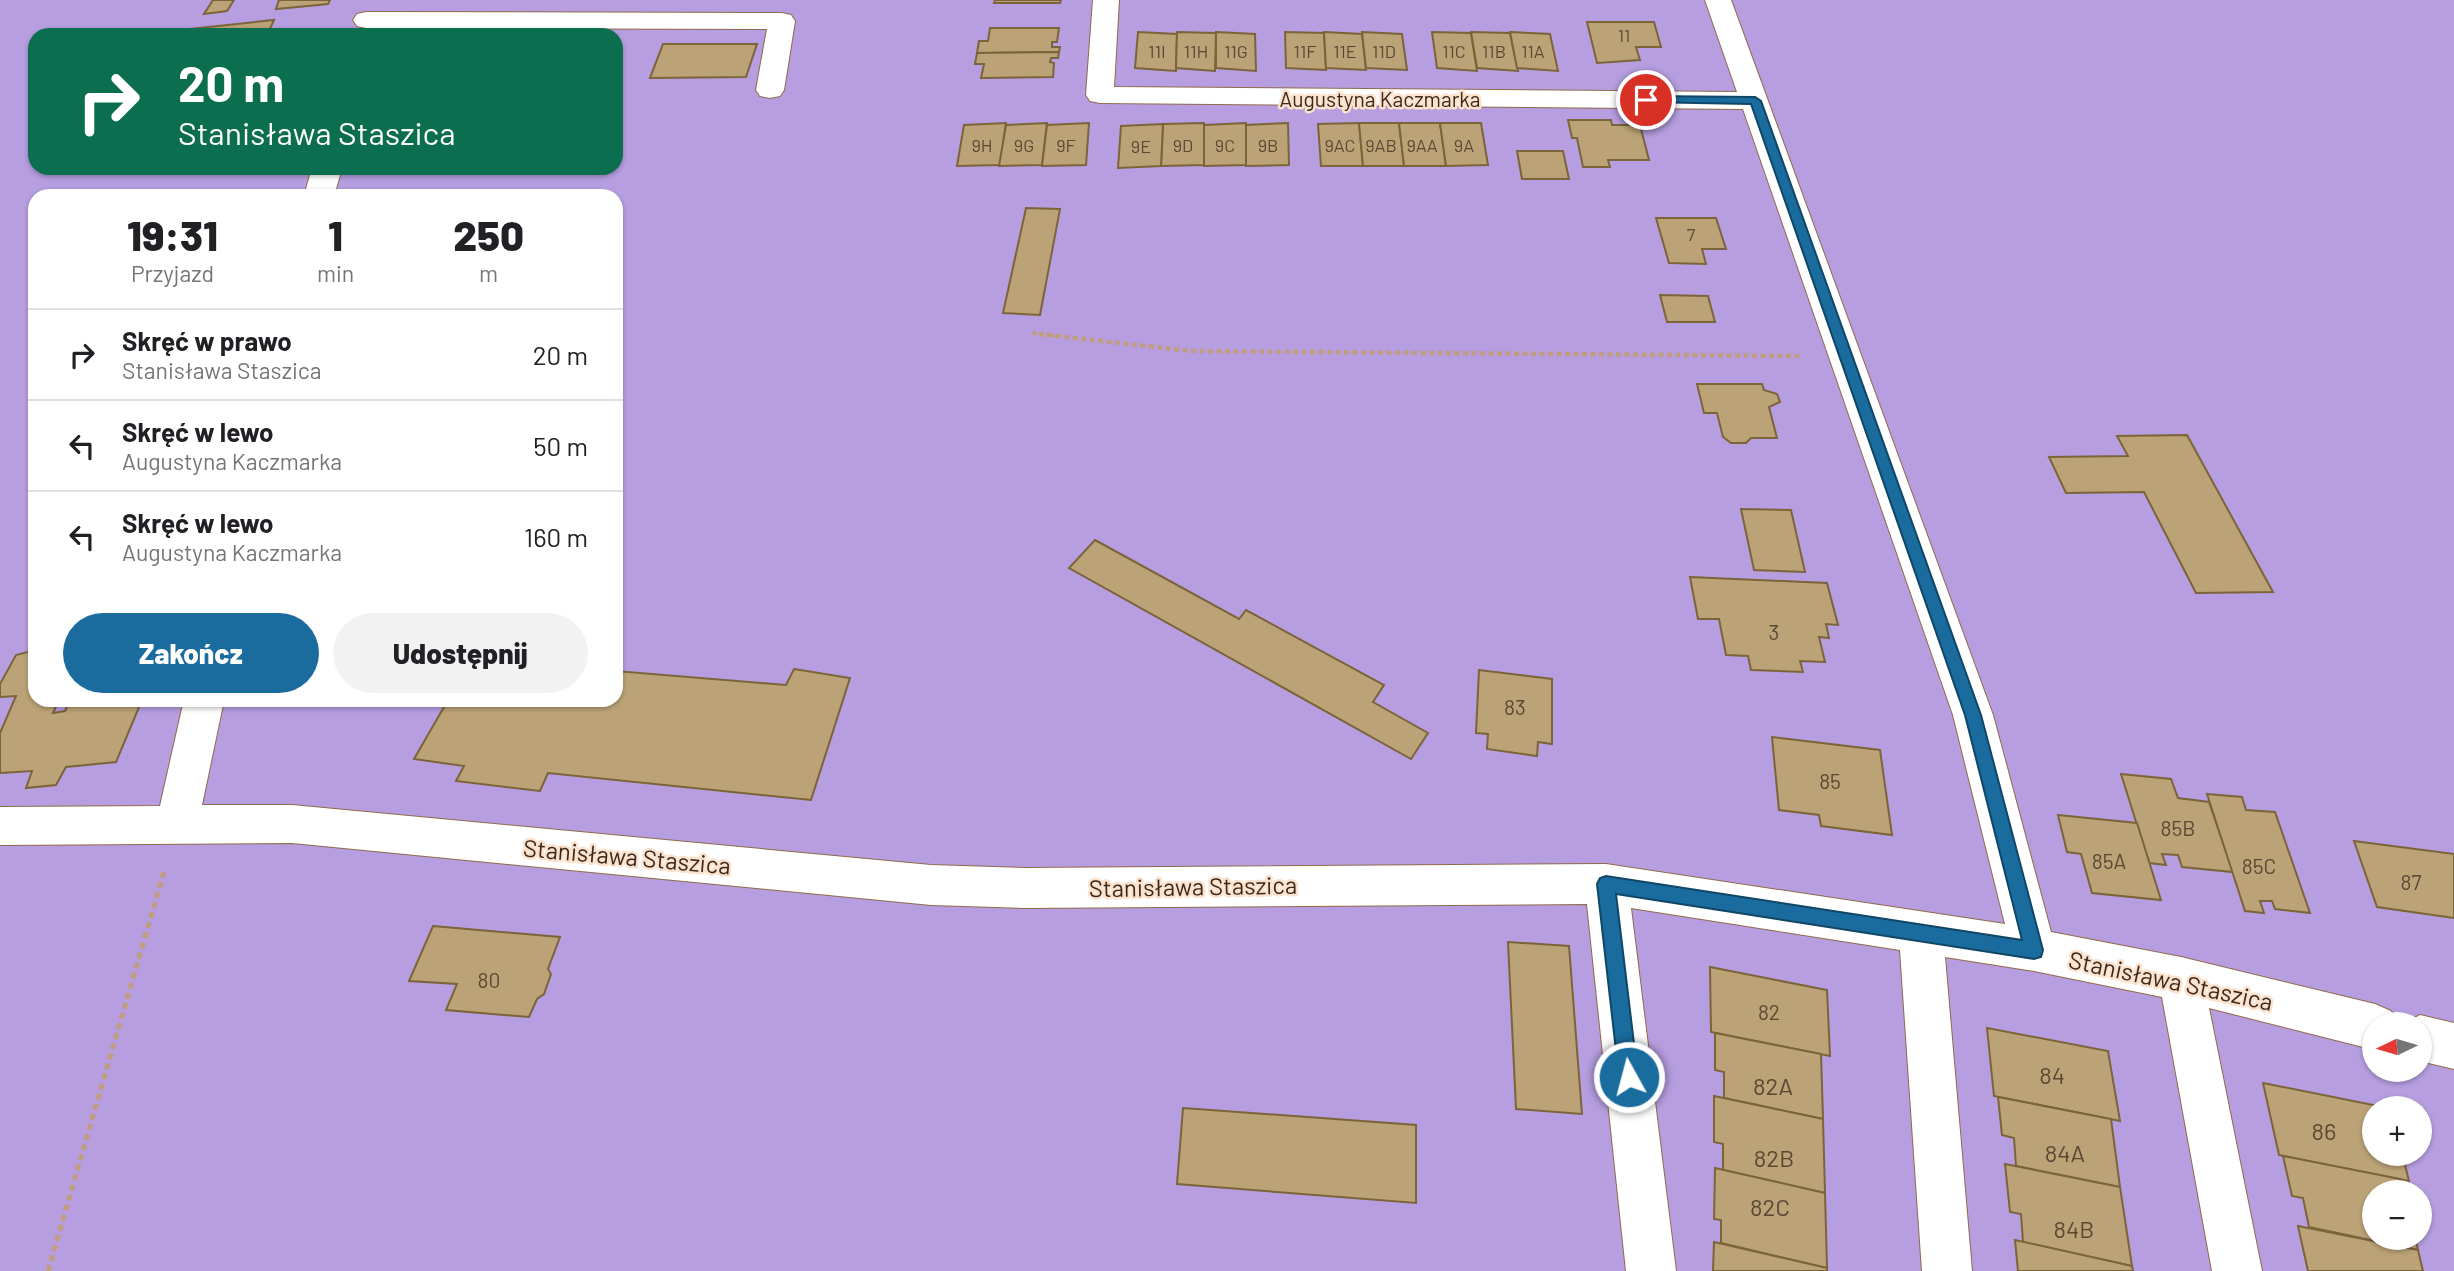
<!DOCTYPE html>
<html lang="pl">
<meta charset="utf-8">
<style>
:root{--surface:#fff;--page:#f2f2f2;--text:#202124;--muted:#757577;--line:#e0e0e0;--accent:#196c9d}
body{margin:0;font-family:Barlow,sans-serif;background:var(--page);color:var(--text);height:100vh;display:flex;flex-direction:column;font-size:26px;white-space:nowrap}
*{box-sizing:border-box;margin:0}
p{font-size:23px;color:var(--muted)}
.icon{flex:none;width:38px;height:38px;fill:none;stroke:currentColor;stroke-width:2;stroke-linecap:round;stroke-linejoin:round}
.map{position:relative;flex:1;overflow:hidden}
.panel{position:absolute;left:28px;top:189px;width:595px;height:518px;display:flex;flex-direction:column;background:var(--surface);border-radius:21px;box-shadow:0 2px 5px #0004}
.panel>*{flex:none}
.guide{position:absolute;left:28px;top:28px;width:595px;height:147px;border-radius:21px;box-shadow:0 2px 5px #0004;background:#0b6e4f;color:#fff;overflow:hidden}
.needle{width:46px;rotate:265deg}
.fabs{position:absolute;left:2362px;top:1012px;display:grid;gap:14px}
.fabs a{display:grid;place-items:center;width:70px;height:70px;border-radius:50%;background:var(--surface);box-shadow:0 2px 5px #0004;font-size:35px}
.pin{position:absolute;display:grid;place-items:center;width:60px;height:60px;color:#fff;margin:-30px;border:4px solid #fff;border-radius:50%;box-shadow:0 2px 7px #0007}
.me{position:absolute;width:77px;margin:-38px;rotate:353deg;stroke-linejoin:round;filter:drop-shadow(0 0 5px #0008)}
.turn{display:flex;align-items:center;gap:24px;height:147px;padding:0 35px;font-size:32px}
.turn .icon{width:91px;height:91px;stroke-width:2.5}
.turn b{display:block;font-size:49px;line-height:60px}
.eta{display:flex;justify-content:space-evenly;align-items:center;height:119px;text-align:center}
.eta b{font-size:42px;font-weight:800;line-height:49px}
.primary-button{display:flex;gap:14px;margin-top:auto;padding:14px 35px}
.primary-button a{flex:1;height:80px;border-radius:42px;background:var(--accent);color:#fff;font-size:28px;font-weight:800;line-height:80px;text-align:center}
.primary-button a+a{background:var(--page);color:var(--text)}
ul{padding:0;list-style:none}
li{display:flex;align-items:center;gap:21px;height:91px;padding:0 35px;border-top:2px solid var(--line)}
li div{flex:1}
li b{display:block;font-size:26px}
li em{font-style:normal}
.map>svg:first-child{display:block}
.green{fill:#b69ee0;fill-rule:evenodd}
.building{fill:#bca377;stroke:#7c6439;stroke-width:2}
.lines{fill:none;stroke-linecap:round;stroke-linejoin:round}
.minor-casing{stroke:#906a4a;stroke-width:2}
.path-far2{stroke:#c09d81;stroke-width:3.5;stroke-dasharray:4.5 2.5;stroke-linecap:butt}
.path-far1{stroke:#c09d81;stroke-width:4.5;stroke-dasharray:5 3.5;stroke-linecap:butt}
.path{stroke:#c09d81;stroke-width:5;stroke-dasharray:6 4.5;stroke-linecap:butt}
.minor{fill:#fff;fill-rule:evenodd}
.route{fill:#196c9d;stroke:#104666;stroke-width:2}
.labels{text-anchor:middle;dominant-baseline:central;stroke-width:5;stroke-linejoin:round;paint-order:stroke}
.far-number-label{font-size:18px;fill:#5a4833}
.far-street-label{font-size:21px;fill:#3a291c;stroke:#fce2cd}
.number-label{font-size:21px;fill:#5a4833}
.street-label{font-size:24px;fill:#3a291c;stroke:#fce2cd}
.near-number-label{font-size:24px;fill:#5a4833}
</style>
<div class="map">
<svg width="2454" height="1271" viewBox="0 0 2454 1271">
<rect width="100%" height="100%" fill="#fcd1ae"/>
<path class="green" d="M0 0H2454V1271H0ZM35 35H616V168H35ZM35 196H616V700H35ZM2375 1024H2420V1069H2375ZM2375 1108H2420V1153H2375ZM2375 1192H2420V1237H2375Z"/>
<g class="building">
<path d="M213 0H234L227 11 204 14Z"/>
<path d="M279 0H330L328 4 276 9Z"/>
<path d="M995 0H1061L1060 3H994Z"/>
<path d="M274 20 267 35H132Z"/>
<path d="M1587 22H1654L1661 47H1636L1640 60 1597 63Z"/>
<path d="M990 28H1059L1057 42H1052V47H1060L1059 52 977 53 979 41H988Z"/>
<path d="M1138 32 1177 34 1176 71 1135 68Z"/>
<path d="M1177 32 1216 33 1215 71 1176 68Z"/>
<path d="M1216 32 1255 34 1256 71 1216 68Z"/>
<path d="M1285 32 1324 33 1326 70 1286 68Z"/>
<path d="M1324 32 1362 34 1366 70 1326 68Z"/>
<path d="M1362 32 1402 34 1407 70 1366 68Z"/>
<path d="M1432 32 1471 33 1477 71 1437 68Z"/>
<path d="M1471 32 1510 33 1518 71 1477 68Z"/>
<path d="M1510 32 1550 34 1558 71 1517 68Z"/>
<path d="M663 44H757L746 77 650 78Z"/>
<path d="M1059 52 1058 58H1051L1050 62 1054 63 1053 77 981 78 984 64H975L977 53Z"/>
<path d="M1568 120H1611L1612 125H1640L1649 160H1608L1610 167H1583L1577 138H1572Z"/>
<path d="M1006 123 1000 165 957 166 964 125Z"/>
<path d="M1047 123 1042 165 999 166 1006 125Z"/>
<path d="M1089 123 1086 165 1042 166 1047 125Z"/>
<path d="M1204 123V165L1161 166 1163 124Z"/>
<path d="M1246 123V165L1204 166V125Z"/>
<path d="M1288 123 1289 165 1246 166V125Z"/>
<path d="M1359 123 1363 166H1321L1318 124Z"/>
<path d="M1359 123H1399L1404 166H1363Z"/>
<path d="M1399 123H1440L1446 166H1404Z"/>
<path d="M1440 123H1481L1488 165 1446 166Z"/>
<path d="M1163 124 1161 166 1118 168 1121 126Z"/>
<path d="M1517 151H1563L1569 179H1522Z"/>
<path d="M1026 208 1060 209 1040 315 1003 313Z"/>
<path d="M1656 218H1716L1726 249H1702L1706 264 1669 263Z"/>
<path d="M1660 295 1708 296 1715 322H1667Z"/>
<path d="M1697 384H1762L1764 390 1777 394 1780 402 1769 407 1777 438H1751L1746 443H1731L1723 437 1717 413H1704Z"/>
<path d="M2187 435 2273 592 2196 593 2144 492 2066 493 2049 457 2128 456 2117 436Z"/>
<path d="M1741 509 1791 510 1805 572 1754 570Z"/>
<path d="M1095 540 1239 619 1246 610 1384 685 1373 702 1428 733 1411 759 1069 568Z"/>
<path d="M1690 577 1827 583 1838 625 1826 624 1829 638 1819 637 1825 662 1800 661 1803 672 1751 670 1748 656 1726 655 1719 619H1698Z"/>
<path d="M35 650V700H59L53 713 65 711 70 700H142L116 762 66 767 56 785 26 788 32 771 0 773V733L16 696 0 697V684L16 655Z"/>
<path d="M794 669 850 678 811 800 548 773 540 791 456 781 464 766 414 759 448 700H616V671L786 685Z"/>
<path d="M1479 670 1552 679V744L1538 742 1537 756 1487 749 1488 734 1476 733Z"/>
<path d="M1772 737 1880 750 1892 835 1821 826 1819 815 1779 810Z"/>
<path d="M2121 774 2171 779 2178 798 2209 802 2233 872 2182 867 2178 855 2162 854 2166 865 2149 863Z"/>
<path d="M2207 794 2242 797 2246 810 2275 812 2310 913 2275 909 2272 901H2260L2264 913 2245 911Z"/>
<path d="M2058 815 2137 823 2161 900 2092 893 2081 854 2067 852Z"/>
<path d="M2354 841 2454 854V918L2377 907Z"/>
<path d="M433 926 560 937 548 969 551 974 544 994 537 999 529 1017 446 1010 457 984 409 981Z"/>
<path d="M1508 942 1569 946 1582 1114 1516 1109Z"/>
<path d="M1710 967 1827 990 1830 1056 1711 1032Z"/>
<path d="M1987 1028 2108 1051 2120 1121 1994 1096Z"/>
<path d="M1715 1033 1821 1054 1823 1119 1724 1098V1072L1715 1070Z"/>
<path d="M2263 1083 2388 1108H2375V1153H2402L2409 1181 2279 1155Z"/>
<path d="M1714 1096 1823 1119 1825 1193 1723 1170V1144L1714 1142Z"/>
<path d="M1998 1097 2111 1119 2120 1187 2016 1166 2014 1138 2002 1135Z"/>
<path d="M1183 1108 1416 1125V1203L1177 1184Z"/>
<path d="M2283 1156 2400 1179 2403 1192H2375V1237H2415L2418 1250 2309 1227 2303 1198 2292 1196Z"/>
<path d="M2005 1164 2120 1187 2132 1266 2023 1242 2021 1214 2010 1212Z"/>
<path d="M1715 1168 1825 1193 1827 1268 1721 1243V1220L1714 1219Z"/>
<path d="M2298 1226 2418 1250 2423 1271H2308Z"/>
<path d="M2015 1240 2132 1266 2133 1271H2018Z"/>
<path d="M1714 1242 1827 1268V1271H1713Z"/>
</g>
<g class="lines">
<defs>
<g id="minor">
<path d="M1093 0H1119L1114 87 1737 92 1705 0H1731L1993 715 2051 932 2181 957 2375 1004 2391 1011 2397 1024H2375V1050L2209 1008 2262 1271H2212L2162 997 2034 971 1945 957 1972 1271H1922L1900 950 1631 908 1676 1271H1626L1587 904 1026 908 931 905 292 843 0 845V807L160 806 184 700H224L202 805H292L931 865 1026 868 1606 864 2005 924 1953 715 1743 109 1100 103 1090 101 1086 95Z"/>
<path d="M366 12 782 13 791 15 795 21 784 90 780 96 770 98 760 96 756 90 767 29 366 28 357 26 353 20 357 14Z"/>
<path d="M312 168H342L334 196H304Z"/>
<path d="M2420 1015 2454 1023V1069L2420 1061V1024H2403Z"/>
</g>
</defs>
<use href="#minor" class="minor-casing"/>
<path class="path-far2" d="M1032 333 1055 336"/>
<path class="path-far1" d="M1039 334 1191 351 1802 356"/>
<path class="path" d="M48 1271 165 868"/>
<use href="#minor" class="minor"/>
</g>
<path class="route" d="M1646 96 1755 97 1761 101 1981 715 2043 950 2041 957 2034 959 1616 894 1638 1077 1635 1084 1629 1087 1622 1084 1619 1077 1597 884 1600 878 1606 876 2022 940 1965 715 1751 104 1642 102 1641 100Z"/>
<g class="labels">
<g class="far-number-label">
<text x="1624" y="35">11</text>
<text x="1157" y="51">11I</text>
<text x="1196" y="51">11H</text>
<text x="1236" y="51">11G</text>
<text x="1305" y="51">11F</text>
<text x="1345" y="51">11E</text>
<text x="1384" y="51">11D</text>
<text x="1454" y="51">11C</text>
<text x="1494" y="51">11B</text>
<text x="1533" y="51">11A</text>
<text x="982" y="145">9H</text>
<text x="1024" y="145">9G</text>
<text x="1066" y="145">9F</text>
<text x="1183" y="145">9D</text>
<text x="1225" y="145">9C</text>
<text x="1268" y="145">9B</text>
<text x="1340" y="145">9AC</text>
<text x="1381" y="145">9AB</text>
<text x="1422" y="145">9AA</text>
<text x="1464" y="145">9A</text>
<text x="1141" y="146">9E</text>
<text x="1691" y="234">7</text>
</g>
<g class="far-street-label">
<text x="1380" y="98">Augustyna Kaczmarka</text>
</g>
<g class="number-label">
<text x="1774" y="631">3</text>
<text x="1515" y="706">83</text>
<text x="1830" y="780">85</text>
<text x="2178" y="827">85B</text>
<text x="2109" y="860">85A</text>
<text x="2259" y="865">85C</text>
<text x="2411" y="881">87</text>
<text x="489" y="979">80</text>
<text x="1769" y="1011">82</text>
</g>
<g class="street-label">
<text transform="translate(627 856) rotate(5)">Stanisława Staszica</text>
<text transform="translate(1193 886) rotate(-1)">Stanisława Staszica</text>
<text transform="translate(2171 980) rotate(12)">Stanisława Staszica</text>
</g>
<g class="near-number-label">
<text x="2052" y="1074">84</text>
<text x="1773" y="1085">82A</text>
<text x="2324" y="1130">86</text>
<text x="2065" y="1152">84A</text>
<text x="1774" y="1157">82B</text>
<text x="1770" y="1206">82C</text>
<text x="2074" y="1228">84B</text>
</g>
</g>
</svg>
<div class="fabs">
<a><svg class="needle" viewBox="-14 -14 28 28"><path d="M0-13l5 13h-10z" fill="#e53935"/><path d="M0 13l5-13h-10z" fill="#757577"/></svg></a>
<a>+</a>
<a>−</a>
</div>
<div class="pin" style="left:1646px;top:100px;background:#d93025"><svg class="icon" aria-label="arrive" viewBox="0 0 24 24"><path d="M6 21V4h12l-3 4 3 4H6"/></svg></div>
<svg class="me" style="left:1629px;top:1077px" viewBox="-20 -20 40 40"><circle r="17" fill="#196c9d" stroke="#fff" stroke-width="3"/><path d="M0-11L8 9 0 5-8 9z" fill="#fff"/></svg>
<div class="guide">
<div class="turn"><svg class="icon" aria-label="right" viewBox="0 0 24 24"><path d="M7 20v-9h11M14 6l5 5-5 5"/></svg><div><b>20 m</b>Stanisława Staszica</div></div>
</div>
<section class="panel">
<div class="eta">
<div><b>19:31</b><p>Przyjazd</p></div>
<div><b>1</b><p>min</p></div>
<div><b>250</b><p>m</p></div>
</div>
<ul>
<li><svg class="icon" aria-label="right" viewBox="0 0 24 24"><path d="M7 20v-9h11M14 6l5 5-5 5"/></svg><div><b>Skręć w prawo</b><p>Stanisława Staszica</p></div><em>20 m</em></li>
<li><svg class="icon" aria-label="left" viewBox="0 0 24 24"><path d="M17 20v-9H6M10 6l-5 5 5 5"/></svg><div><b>Skręć w lewo</b><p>Augustyna Kaczmarka</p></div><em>50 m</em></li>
<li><svg class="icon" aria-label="left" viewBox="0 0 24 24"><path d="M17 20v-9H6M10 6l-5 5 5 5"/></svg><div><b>Skręć w lewo</b><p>Augustyna Kaczmarka</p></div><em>160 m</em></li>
</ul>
<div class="primary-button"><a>Zakończ</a><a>Udostępnij</a></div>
</section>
</div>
